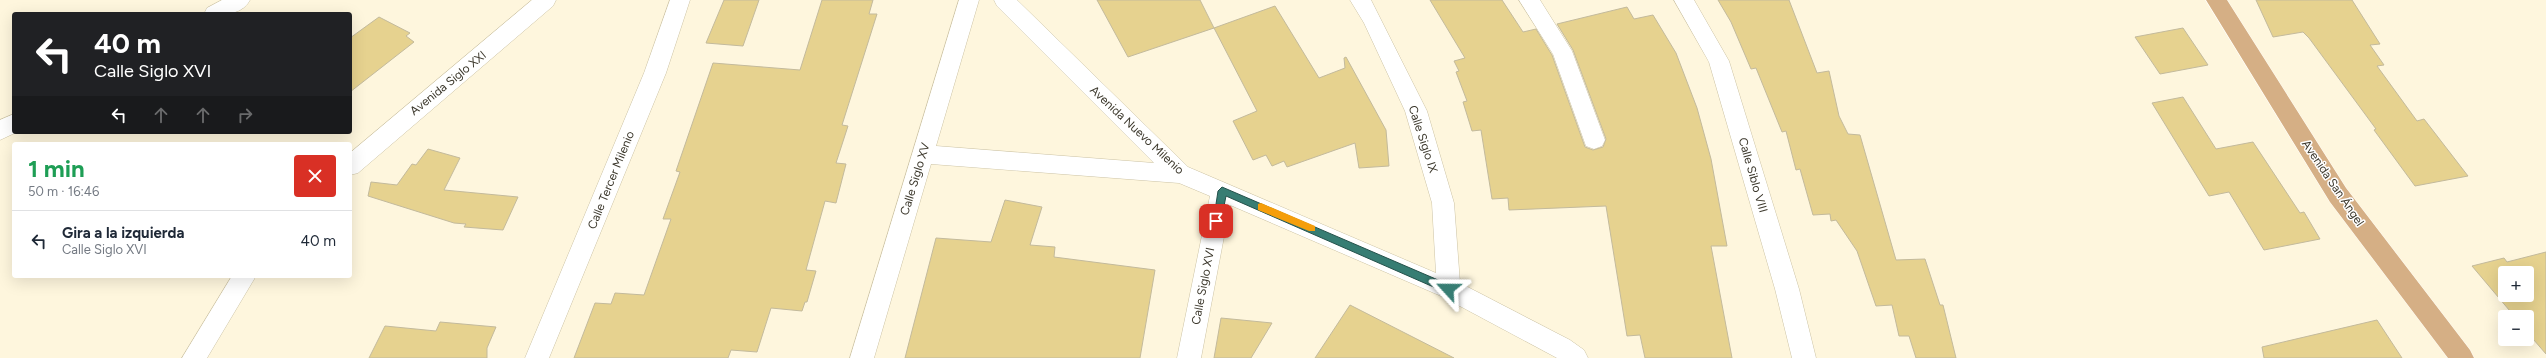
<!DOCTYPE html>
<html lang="es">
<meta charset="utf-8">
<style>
:root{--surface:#fff;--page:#f6f6f7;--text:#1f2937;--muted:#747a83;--line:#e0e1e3}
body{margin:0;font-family:Figtree,sans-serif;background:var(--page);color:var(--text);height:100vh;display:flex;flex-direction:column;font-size:15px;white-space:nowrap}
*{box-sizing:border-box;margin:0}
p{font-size:13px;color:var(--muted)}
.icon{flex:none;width:22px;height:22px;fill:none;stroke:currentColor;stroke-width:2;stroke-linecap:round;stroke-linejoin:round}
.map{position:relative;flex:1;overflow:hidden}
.panel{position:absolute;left:12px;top:142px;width:340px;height:136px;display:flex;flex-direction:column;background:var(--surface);border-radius:4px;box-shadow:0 4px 16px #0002}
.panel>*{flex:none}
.guide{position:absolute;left:12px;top:12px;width:340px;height:122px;border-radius:4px;box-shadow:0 4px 16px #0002;background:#202124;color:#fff;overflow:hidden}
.tools{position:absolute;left:2498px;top:266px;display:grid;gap:8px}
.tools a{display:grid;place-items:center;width:36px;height:36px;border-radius:4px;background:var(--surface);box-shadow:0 4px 16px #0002;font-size:20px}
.pin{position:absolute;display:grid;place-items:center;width:34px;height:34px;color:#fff;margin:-17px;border-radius:8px;box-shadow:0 2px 6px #0006}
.me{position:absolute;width:44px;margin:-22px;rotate:294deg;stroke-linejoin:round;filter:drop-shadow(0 0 3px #0008)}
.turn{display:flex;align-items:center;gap:14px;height:84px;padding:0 16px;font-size:18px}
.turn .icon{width:52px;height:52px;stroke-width:2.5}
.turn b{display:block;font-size:28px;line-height:34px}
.lanes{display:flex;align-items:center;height:38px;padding:0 16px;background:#0003;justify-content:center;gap:20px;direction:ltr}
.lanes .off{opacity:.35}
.round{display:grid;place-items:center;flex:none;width:42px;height:42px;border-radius:4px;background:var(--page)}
.head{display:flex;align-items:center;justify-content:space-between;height:68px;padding:0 16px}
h1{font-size:24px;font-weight:700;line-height:30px;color:#1e9e55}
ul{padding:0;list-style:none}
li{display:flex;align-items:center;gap:12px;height:60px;padding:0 16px;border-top:1px solid var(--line)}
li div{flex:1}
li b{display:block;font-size:15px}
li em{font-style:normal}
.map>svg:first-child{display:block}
.building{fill:#e6d28f;stroke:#c3ba9c;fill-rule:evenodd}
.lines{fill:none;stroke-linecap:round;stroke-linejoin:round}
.minor-casing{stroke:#ccc3a5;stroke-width:1}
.major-casing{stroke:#fff;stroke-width:1}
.minor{fill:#fff;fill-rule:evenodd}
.major{fill:#d5af85;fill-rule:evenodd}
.route{fill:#377d73;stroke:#24514b}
.slow{fill:#f59e0b}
.labels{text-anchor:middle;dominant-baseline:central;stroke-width:3;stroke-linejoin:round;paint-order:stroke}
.street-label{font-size:12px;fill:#3c382c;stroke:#fff}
</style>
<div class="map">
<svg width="2546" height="358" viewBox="0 0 2546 358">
<rect width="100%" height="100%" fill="#fef6dd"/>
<g class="building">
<path d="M724 0H759L743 46 706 43Z"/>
<path d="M822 0H873L869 14H877L842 125 848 126 836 163 846 164 836 203 825 201 806 270 816 271 807 302H805L802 311 771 308 757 352 731 350 728 358H574L595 303 611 304 615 293 644 295 671 219H663L680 172 676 171 713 63 800 70Z"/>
<path d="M1097 0H1200L1214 28 1128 57Z"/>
<path d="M1430 0H1502L1523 32 1536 29 1552 55 1585 147 1593 150 1603 147 1606 139 1573 50 1557 24 1627 7 1634 19 1653 15 1676 53 1697 108 1711 159 1727 246H1711L1732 358H1645L1640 335 1627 336 1606 206 1509 210 1508 198 1492 199 1481 130 1472 131 1463 102 1467 101 1456 72 1459 71 1454 61 1465 58Z"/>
<path d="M1718 0H1789L1817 73 1829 71 1839 116 1848 134 1860 135 1896 260 1925 259 1940 305H1943L1956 358H1916L1909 336H1899L1892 305 1876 306 1857 251 1836 220 1831 221 1830 214 1813 215 1800 169 1796 170 1786 131 1782 132 1756 68 1751 69 1731 22Z"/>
<path d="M2256 0H2352L2380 44 2370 45 2384 65 2377 66 2417 121 2424 119 2468 176 2415 186 2374 130 2376 129 2309 38 2303 32 2273 37Z"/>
<path d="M1275 6 1319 78 1345 68 1344 58 1346 57 1386 130 1389 166 1359 168 1355 143 1287 167 1284 161 1272 166 1266 155 1253 160 1233 121 1257 111 1214 28Z"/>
<path d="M379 17 410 33 406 36 414 42 350 92V38Z"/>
<path d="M2183 28 2208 65 2160 74 2135 37Z"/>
<path d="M2183 97 2216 149 2253 142 2300 213 2304 212 2320 239 2264 250 2229 192 2209 196 2152 103Z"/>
<path d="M428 149 460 158 444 190 518 197 503 230 464 227 466 224 454 223 368 196 371 182 397 185 412 164 416 165Z"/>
<path d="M1005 200 1042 207 1030 245 1055 247 1054 257 1155 270 1140 358H905L936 238 991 242Z"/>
<path d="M2546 252V354L2527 332V317H2515L2472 266 2504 258 2507 262ZM2505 273H2527V295H2505Z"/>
<path d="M1350 305 1454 358H1315Z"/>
<path d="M1221 318 1272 323 1251 358H1214Z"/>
<path d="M2377 320 2402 358H2264L2262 347Z"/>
<path d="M440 322 496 327 487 348V358H369L385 326 436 331Z"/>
</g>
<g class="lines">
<defs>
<g id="minor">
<path d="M222 0H250C241 17 220 14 204 14L207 8Z"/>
<path d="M532 0H556L553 6 358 173 350 175V153Z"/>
<path d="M670 0H690L666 73 549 358H525L644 73Z"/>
<path d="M959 0H979L936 146 1154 163 997 6 994 0H1017L1188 167 1436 273 1432 203 1405 111 1364 23 1350 0H1371L1427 111 1454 203 1460 283 1570 340 1584 350 1588 358H1557L1441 296 1230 205 1201 358H1177L1210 196 1179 183 931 164 874 358H850Z"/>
<path d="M1519 0H1540L1572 51 1605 140 1602 146 1594 149 1586 146 1553 54Z"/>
<path d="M1674 0H1694L1729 61 1799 289 1816 358H1792L1775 289 1709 62Z"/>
<path d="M14 114V132H17L0 140V120Z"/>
<path d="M232 276H256L207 358H182Z"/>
</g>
<path id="major" d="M2206 0H2227L2346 188 2470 350 2474 358H2448L2330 202Z"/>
</defs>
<use href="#minor" class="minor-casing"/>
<use href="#major" class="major-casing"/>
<use href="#minor" class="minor"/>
<use href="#major" class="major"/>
</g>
<path class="route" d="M1222 187 1452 286 1453 289 1448 293 1445 292 1226 196 1221 221 1216 225 1213 224 1218 191Z"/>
<path class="slow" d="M1261 203 1315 226V231H1309L1258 210V204Z"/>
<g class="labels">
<g class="street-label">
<text transform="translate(448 83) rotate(-39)">Avenida Siglo XXI</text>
<text transform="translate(1137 130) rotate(43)">Avenida Nuevo Milenio</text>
<text transform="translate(1423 139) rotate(72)">Calle Siglo IX</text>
<text transform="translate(1753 175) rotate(74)">Calle Siblo VIII</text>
<text transform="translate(915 179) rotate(-73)">Calle Siglo XV</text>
<text transform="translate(611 180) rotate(-68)">Calle Tercer Milenio</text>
<text transform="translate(2333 183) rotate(56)">Avenida San Ángel</text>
<text transform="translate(1203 286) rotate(-79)">Calle Siglo XVI</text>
</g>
</g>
</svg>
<div class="tools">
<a>+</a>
<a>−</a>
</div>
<div class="pin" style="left:1216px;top:221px;background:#d93025"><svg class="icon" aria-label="arrive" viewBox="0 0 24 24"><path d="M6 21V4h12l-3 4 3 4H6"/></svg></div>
<svg class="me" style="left:1448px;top:289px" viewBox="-20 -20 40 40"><path d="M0-17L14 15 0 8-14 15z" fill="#377d73" stroke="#fff" stroke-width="4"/></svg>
<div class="guide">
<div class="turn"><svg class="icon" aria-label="left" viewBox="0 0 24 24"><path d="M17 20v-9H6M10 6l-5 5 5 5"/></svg><div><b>40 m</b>Calle Siglo XVI</div></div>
<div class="lanes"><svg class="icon" aria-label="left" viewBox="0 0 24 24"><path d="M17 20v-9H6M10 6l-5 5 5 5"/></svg><svg class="icon off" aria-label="ahead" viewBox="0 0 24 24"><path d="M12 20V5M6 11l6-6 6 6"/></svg><svg class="icon off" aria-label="ahead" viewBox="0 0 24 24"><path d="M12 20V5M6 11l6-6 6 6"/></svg><svg class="icon off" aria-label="right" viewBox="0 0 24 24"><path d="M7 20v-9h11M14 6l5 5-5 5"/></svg></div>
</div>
<section class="panel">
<div class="head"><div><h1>1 min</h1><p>50 m · 16:46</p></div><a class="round" style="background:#d93025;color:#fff"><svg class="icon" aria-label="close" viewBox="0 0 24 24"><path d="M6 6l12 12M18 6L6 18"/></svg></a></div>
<ul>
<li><svg class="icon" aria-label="left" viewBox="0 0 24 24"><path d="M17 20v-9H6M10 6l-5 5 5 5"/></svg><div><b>Gira a la izquierda</b><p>Calle Siglo XVI</p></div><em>40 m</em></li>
</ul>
</section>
</div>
